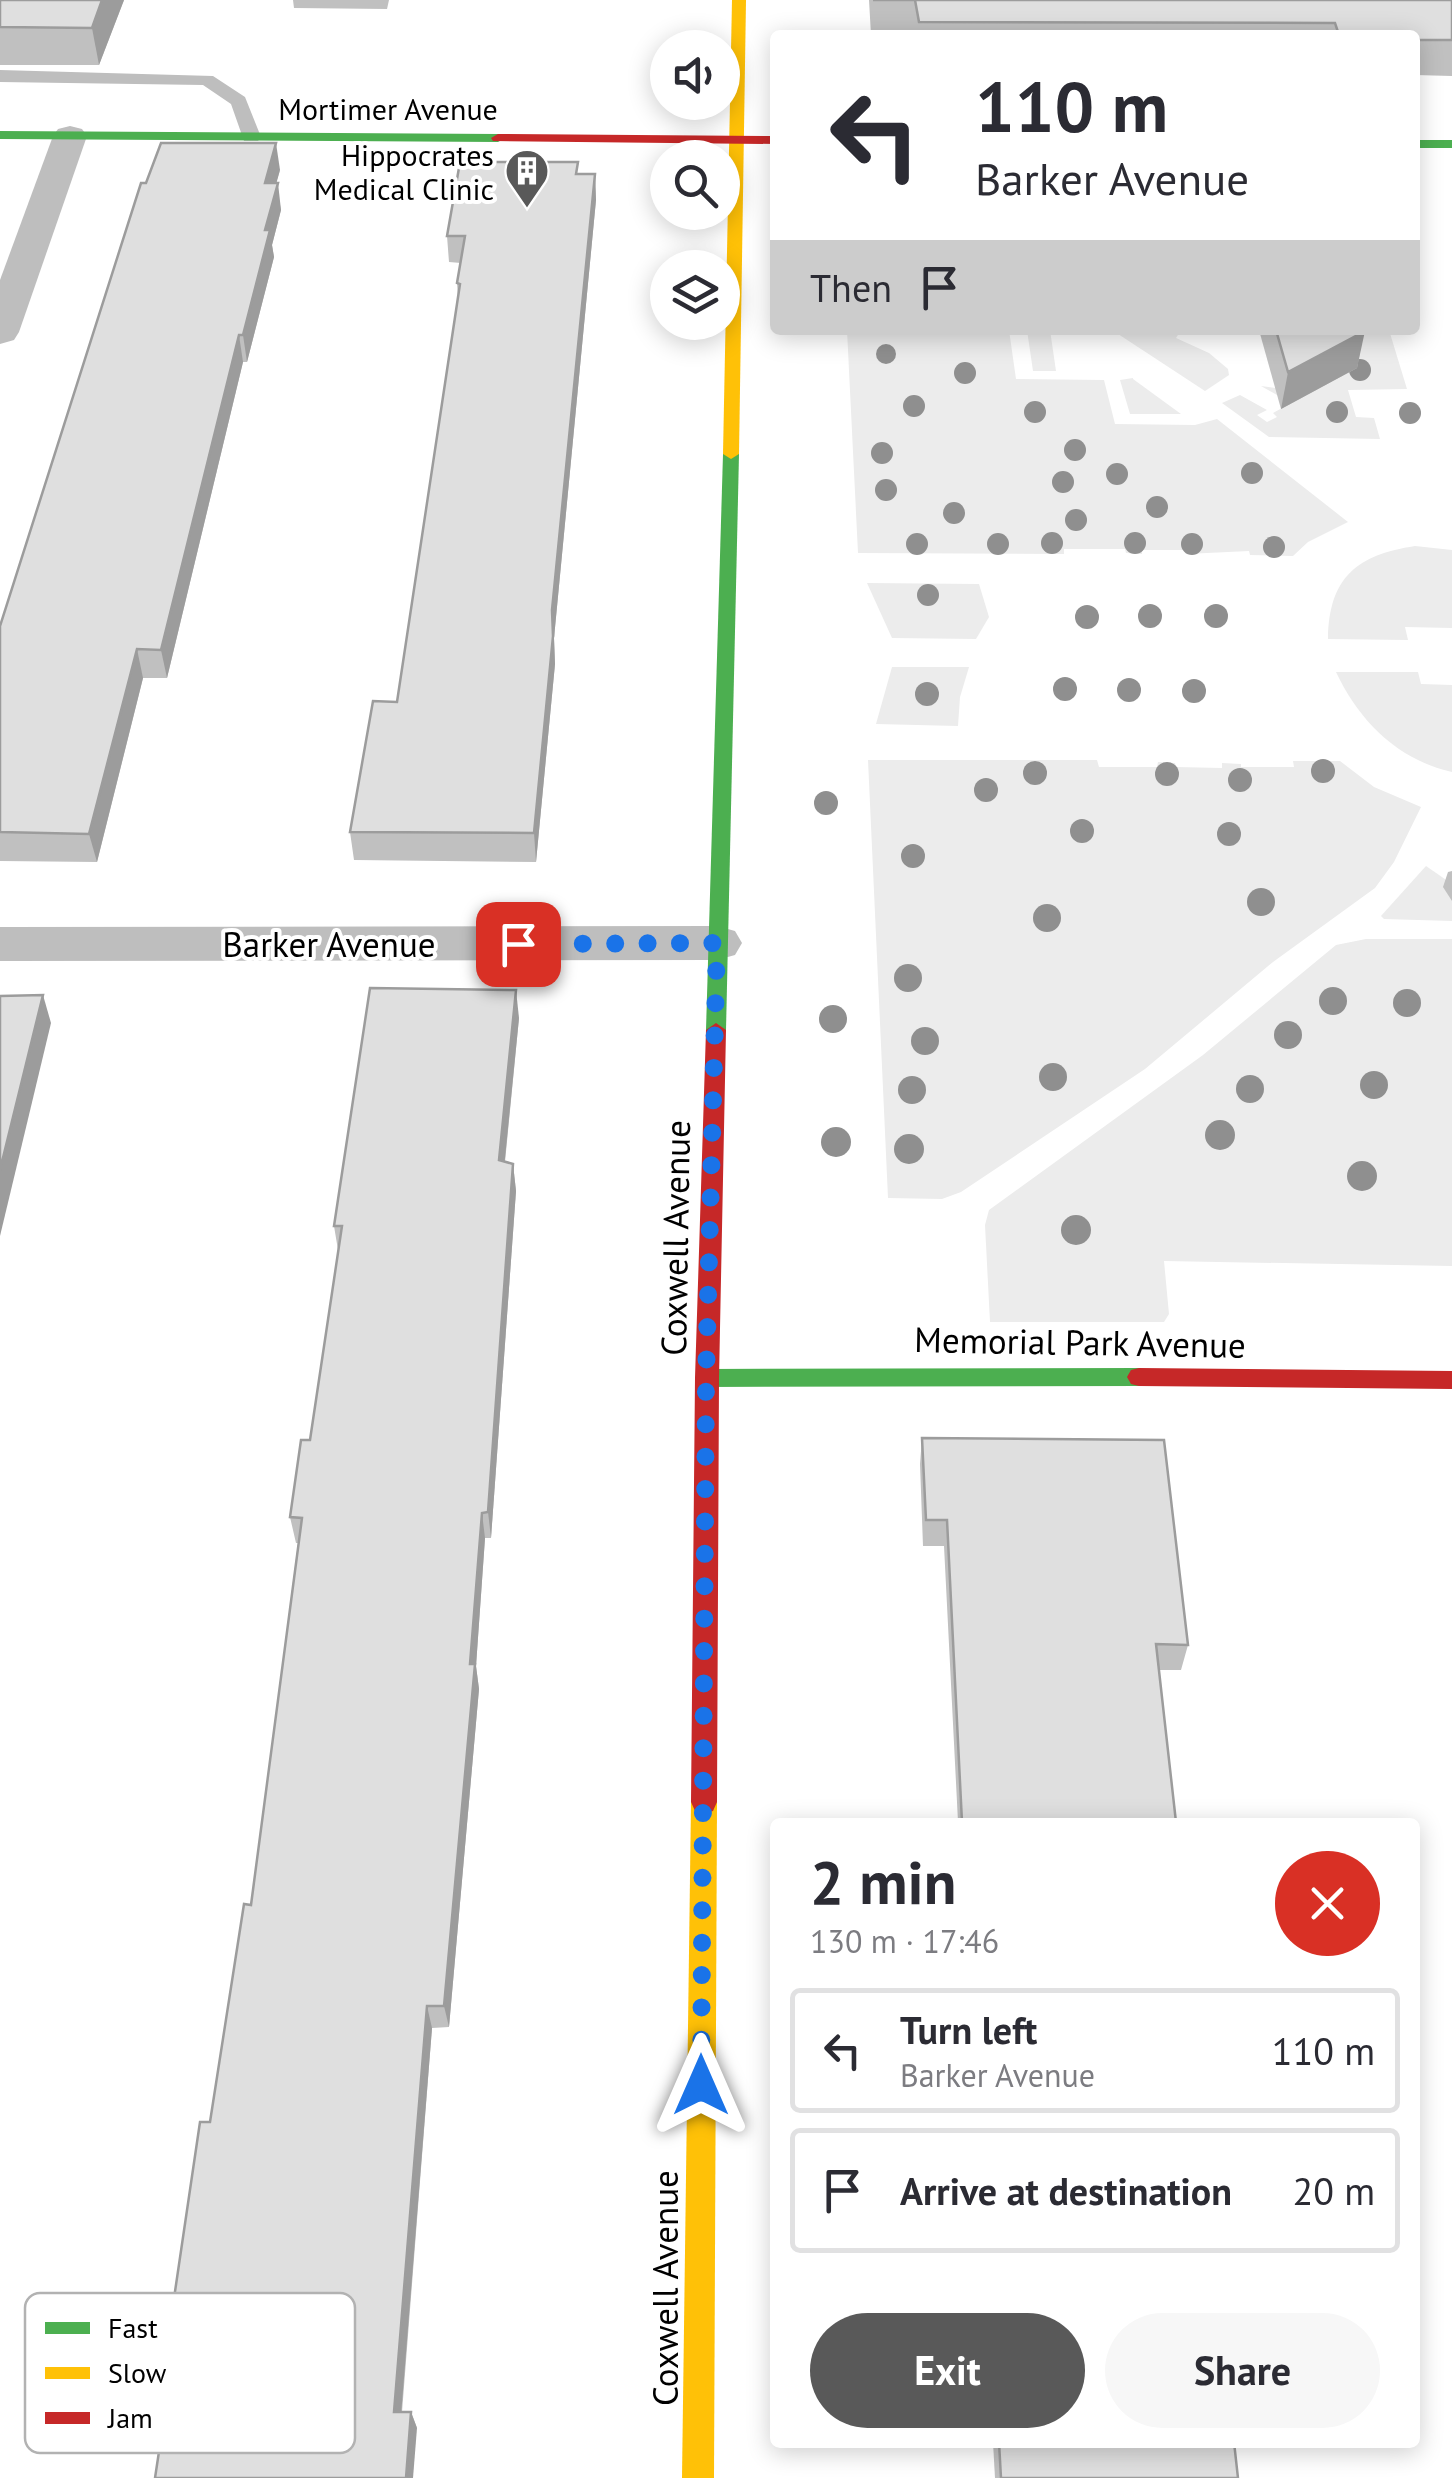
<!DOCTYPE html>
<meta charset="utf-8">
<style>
:root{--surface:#fff;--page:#f7f7f7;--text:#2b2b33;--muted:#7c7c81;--line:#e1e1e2;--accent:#595959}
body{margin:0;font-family:"PT Sans",sans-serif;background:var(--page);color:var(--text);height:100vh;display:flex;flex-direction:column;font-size:38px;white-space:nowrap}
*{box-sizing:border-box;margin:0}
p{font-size:32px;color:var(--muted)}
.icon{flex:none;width:55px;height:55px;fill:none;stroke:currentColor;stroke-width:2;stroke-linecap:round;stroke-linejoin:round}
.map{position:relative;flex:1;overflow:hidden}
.details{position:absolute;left:770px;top:1818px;width:650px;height:630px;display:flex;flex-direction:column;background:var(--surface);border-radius:10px;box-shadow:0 5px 25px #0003}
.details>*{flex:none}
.guide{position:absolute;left:770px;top:30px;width:650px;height:305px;border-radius:10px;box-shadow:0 5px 25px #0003;background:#fff;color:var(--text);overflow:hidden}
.buttons{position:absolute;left:650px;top:30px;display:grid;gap:20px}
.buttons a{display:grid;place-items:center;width:90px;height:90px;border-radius:50%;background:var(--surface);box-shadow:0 5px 25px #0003;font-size:50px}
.pin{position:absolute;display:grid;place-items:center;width:85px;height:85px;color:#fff;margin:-42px;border-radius:20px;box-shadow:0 5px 15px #0006}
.me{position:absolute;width:110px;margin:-55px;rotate:0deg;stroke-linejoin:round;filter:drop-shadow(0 0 8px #0008)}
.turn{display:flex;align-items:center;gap:35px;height:210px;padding:0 40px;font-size:45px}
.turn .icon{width:130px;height:130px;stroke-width:2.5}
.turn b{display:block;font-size:70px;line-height:85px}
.then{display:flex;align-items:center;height:95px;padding:0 40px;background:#0003;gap:20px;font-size:38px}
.round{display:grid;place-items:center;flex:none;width:105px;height:105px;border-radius:52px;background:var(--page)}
.overview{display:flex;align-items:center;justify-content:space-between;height:170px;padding:0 40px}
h1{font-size:60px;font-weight:600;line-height:75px}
.cta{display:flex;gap:20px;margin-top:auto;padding:20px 40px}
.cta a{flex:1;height:115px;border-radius:60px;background:var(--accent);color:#fff;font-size:40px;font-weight:600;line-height:115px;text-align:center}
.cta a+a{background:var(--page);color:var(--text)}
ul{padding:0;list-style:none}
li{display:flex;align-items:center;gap:30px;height:125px;margin:0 20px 15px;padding:0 20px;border:5px solid var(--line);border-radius:10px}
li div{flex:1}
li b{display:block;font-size:38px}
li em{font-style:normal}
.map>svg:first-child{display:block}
.green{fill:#ececec}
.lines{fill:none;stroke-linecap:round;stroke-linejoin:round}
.lane{fill:#bebebe;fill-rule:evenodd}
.street{fill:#bebebe;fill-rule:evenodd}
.fast{fill:#4caf50;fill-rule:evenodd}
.slow{fill:#ffc107;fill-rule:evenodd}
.jam{fill:#c62828;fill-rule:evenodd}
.tree{fill:#8f8f8f}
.wall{fill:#c0c0c0}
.shaded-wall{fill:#9c9c9c}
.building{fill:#dfdfdf;stroke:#9c9c9c;stroke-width:2.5}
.route{stroke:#1a73e8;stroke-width:18;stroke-dasharray:0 32.4}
.labels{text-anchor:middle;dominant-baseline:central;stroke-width:8;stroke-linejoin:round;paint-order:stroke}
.far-street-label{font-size:30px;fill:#000;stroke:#fff}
.far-poi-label{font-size:30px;fill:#000;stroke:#fff;text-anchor:end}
.street-label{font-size:35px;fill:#000;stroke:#fff}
.key{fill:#fff;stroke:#b2b2b2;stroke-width:2.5}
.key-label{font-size:28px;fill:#000}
</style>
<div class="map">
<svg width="1452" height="2478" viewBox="0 0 1452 2478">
<rect width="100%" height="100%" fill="#fff"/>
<g class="green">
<path d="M847 330H1009L1016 379 1104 380 1115 424 1195 425 1217 419 1348 522 1308 542 1293 556 1250 555 1249 551 1186 554 1184 550H1142V554L1126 553 1125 549H1064V554L858 553Z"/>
<path d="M1027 330H1050L1056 371H1033Z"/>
<path d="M1112 330H1181L1176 338 1209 353 1228 369 1229 375 1205 391Z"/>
<path d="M1345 330H1389L1407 389 1348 390 1356 417 1374 418 1380 439 1269 437 1222 403 1240 395 1267 410 1257 415 1267 422 1277 417 1273 413 1291 403 1261 386 1283 389Z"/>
<path d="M1133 378V379L1181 414H1130L1120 380Z"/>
<path d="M1415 546 1452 550V628L1405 627 1408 640 1328 639C1329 577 1357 555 1415 546Z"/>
<path d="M867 583 979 584 989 617 976 639 892 638Z"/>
<path d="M892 667H969L960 697 958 726 876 724Z"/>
<path d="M1336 672H1418L1421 684 1452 685V772C1398 760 1359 721 1336 672Z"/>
<path d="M868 760H1097L1099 767H1157L1158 762 1175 763 1176 767 1222 768V763L1241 764V767H1294L1293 761H1340L1374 787 1421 807 1394 862 1375 888 1273 962 1145 1069 961 1192 942 1199 888 1198Z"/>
<path d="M1426 866 1452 884V921L1384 919 1381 916Z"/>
<path d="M1366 939H1452V1266L1164 1261 1169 1314 1164 1322H990L985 1225 989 1210 1203 1055 1336 945Z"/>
</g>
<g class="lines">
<path class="lane" d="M0 70 213 76 245 97 261 137 258 141H244L231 104 203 85 0 82Z"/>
<g class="street">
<path d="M70 126 82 129 87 136 19 332 14 340 0 344V280L53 136 58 129Z"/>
<path d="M717 926 735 931 742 943 735 955 717 960 0 961V927Z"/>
</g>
<g class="fast">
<path d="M0 131 498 134 505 138 498 142 0 139Z"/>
<rect x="1415" y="140" width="37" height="8"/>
<path d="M731 449 739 454 726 1030 716 1037 706 1030 723 454Z"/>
<path d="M1139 1368 1147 1370 1151 1377 1147 1384 1139 1386 707 1387 699 1385 695 1378 699 1371 707 1369Z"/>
</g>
<g class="slow">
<path d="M732 0H746L739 454 731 459 723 454Z"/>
<path d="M704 1790 713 1793 717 1802 714 2478H682L691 1802 695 1793Z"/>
</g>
<g class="jam">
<path d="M498 134 775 136V144L493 141 491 138Z"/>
<path d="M716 1023 726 1030 719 1378 717 1802 713 1811 704 1814 695 1811 691 1802 695 1378 706 1030Z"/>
<path d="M1139 1368 1452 1371V1389L1139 1386 1131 1384 1127 1377 1131 1370Z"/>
</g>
</g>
<g class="tree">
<circle cx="886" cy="354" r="10"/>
<circle cx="1360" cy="370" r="11"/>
<circle cx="965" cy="373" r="11"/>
<circle cx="914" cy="406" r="11"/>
<circle cx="1035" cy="412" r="11"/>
<circle cx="1337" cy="412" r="11"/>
<circle cx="1410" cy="413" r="11"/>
<circle cx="1075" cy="450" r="11"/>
<circle cx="882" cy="453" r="11"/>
<circle cx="1252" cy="473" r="11"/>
<circle cx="1117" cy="474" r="11"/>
<circle cx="1063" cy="482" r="11"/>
<circle cx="886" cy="490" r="11"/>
<circle cx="1157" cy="507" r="11"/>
<circle cx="954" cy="513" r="11"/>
<circle cx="1076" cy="520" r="11"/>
<circle cx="1052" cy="543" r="11"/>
<circle cx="1135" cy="543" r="11"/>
<circle cx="917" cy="544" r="11"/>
<circle cx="998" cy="544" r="11"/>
<circle cx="1192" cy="544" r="11"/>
<circle cx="1274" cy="547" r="11"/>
<circle cx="928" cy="595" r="11"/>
<circle cx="1150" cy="616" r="12"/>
<circle cx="1216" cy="616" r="12"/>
<circle cx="1087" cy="617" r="12"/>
<circle cx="1065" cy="689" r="12"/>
<circle cx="1129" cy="690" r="12"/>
<circle cx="1194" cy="691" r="12"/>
<circle cx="927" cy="694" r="12"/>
<circle cx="1323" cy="771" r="12"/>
<circle cx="1035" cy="773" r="12"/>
<circle cx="1167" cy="774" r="12"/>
<circle cx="1240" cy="780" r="12"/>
<circle cx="986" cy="790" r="12"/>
<circle cx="826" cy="803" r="12"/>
<circle cx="1082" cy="831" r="12"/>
<circle cx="1229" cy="834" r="12"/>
<circle cx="913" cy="856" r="12"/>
<circle cx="1261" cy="902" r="14"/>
<circle cx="1047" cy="918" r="14"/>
<circle cx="908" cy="978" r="14"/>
<circle cx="1333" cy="1001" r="14"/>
<circle cx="1407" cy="1003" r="14"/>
<circle cx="833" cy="1019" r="14"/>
<circle cx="1288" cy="1035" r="14"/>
<circle cx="925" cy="1041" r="14"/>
<circle cx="1053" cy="1077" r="14"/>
<circle cx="1374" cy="1085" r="14"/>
<circle cx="1250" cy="1089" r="14"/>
<circle cx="912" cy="1090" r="14"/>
<circle cx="1220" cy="1135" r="15"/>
<circle cx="836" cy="1142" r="15"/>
<circle cx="909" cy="1149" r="15"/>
<circle cx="1362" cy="1176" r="15"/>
<circle cx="1076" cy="1230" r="15"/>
</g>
<g class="wall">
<path d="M0 0H124L99 65H0Z"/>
<path d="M293 0H389L387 9 294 8Z"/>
<path d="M869 0H1452V76L1415 75V35H871Z"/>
<path d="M280 170 276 183 281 210 272 245 274 257 247 362H243L167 678H143L97 862 0 861V626Z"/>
<path d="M578 174H595L596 200 554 638 555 664 536 862 354 860 350 832 397 702 458 298 457 283 461 263 449 262 447 236Z"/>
<path d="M1259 330H1364L1357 368 1281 409Z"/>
<path d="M1452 871V901L1443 887 1448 872Z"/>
<path d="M519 1018 505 1162 513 1164 516 1191 491 1538H485L476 1666 479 1689 449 2027 432 2028 402 2412H411L417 2428 174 2350 168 2339 251 1905 298 1543H296L290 1517 310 1440 338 1250 334 1226Z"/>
<path d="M922 1438 1188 1645 1181 1670H1159L1176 1822H958L944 1546H923L920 1464Z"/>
<path d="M993 2442H1234L1238 2478H995Z"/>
</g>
<g class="shaded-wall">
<path d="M102 0H124L99 65 92 28Z"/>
<path d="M276 143 280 170 269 210 265 183Z"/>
<path d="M595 174 596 200 554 638 555 664 536 862 534 833 552 610Z"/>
<path d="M278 183 281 210 272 245 274 257 247 362 243 335 265 230Z"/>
<path d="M1365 331 1357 368 1281 409 1288 372Z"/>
<path d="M239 335 243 362 167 678 161 650Z"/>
<path d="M137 649 143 678 97 862 89 834Z"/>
<path d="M516 990 519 1018 502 1188 499 1160Z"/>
<path d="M43 995 51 1023 0 1236V1170Z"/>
<path d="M513 1164 516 1191 491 1538 488 1512Z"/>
<path d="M482 1513 485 1538 476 1666 479 1689 449 2027 444 2006Z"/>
<path d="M427 2006 432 2028 400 2428 394 2412Z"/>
<path d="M411 2412 417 2428 413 2478H406Z"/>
</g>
<g class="building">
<path d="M0 0H102L92 28 0 27Z"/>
<path d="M873 0H1452V40H1415V35H1339L1335 23 919 22 915 0Z"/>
<path d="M161 143H276L265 183H278L265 230H270L243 335H239L161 650 137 649 89 834 0 832V626L141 183H146Z"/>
<path d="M460 162H578L576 174H595L552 610 553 636 534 833 350 832 373 701 397 702 460 284 457 283 465 236H447Z"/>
<path d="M1276 330H1364L1365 331 1288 372Z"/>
<path d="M370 988 516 990 499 1160 513 1164 488 1512 482 1513 470 1664H475L444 2006H427L394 2412H411L406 2478H155L176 2339H168L200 2122H210L244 1904 251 1905 302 1518 290 1517 301 1440H310L342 1226H334Z"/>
<path d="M43 995 0 1170V996Z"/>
<path d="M922 1438 1164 1440 1188 1645 1156 1644 1176 1822H962L947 1520H926Z"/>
<path d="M999 2442H1234L1238 2478H1001Z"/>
</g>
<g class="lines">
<path class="route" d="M518 944 717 943 706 1378 701 2085"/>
</g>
<defs>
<symbol id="building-pin" viewBox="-11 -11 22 30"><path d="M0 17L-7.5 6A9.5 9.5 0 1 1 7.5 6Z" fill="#595959" stroke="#fff"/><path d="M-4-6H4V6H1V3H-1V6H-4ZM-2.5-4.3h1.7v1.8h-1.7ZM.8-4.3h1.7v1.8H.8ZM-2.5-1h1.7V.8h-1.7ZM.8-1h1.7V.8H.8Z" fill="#fff"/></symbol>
</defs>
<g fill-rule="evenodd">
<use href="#building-pin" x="502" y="146" width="50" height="68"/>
</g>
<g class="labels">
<g class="far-street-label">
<text x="388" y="108">Mortimer Avenue</text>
</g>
<g class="far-poi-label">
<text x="494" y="154">Hippocrates<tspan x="494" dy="34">Medical Clinic</tspan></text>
</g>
<g class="street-label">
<text x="329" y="944">Barker Avenue</text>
<text transform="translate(675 1238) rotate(-89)">Coxwell Avenue</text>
<text transform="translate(1080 1342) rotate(1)">Memorial Park Avenue</text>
<text transform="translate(665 2288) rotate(-90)">Coxwell Avenue</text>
</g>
</g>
<rect x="25" y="2293" width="330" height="160" rx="15" class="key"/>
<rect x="45" y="2322" width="45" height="12" fill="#4caf50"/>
<rect x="45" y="2367" width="45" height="12" fill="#ffc107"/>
<rect x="45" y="2412" width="45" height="12" fill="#c62828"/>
<g class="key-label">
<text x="108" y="2338">Fast</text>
<text x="108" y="2383">Slow</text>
<text x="108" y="2428">Jam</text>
</g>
</svg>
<div class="buttons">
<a><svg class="icon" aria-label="sound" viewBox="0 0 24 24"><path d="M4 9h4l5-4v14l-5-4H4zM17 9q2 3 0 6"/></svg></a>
<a><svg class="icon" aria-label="search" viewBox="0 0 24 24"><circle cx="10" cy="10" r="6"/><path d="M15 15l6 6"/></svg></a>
<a><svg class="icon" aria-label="layers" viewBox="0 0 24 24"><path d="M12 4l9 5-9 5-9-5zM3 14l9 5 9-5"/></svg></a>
</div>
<div class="pin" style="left:518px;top:944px;background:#d93025"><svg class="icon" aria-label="arrive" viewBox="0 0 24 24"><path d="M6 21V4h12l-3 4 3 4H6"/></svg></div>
<svg class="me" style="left:701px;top:2085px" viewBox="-20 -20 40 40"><path d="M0-17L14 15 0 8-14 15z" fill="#1a73e8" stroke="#fff" stroke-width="4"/></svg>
<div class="guide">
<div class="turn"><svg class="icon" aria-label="left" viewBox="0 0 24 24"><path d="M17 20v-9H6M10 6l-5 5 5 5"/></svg><div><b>110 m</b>Barker Avenue</div></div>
<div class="then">Then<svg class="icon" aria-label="arrive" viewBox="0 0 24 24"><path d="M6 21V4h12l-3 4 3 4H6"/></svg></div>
</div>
<section class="details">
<div class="overview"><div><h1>2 min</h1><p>130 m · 17:46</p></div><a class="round" style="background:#d93025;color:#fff"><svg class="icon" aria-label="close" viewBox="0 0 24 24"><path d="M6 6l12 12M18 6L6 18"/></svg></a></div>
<ul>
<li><svg class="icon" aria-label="left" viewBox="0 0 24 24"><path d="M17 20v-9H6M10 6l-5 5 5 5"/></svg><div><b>Turn left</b><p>Barker Avenue</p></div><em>110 m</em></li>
<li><svg class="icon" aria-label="arrive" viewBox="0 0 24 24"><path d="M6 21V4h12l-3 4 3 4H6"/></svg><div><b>Arrive at destination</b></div><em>20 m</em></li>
</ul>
<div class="cta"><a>Exit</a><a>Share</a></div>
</section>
</div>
